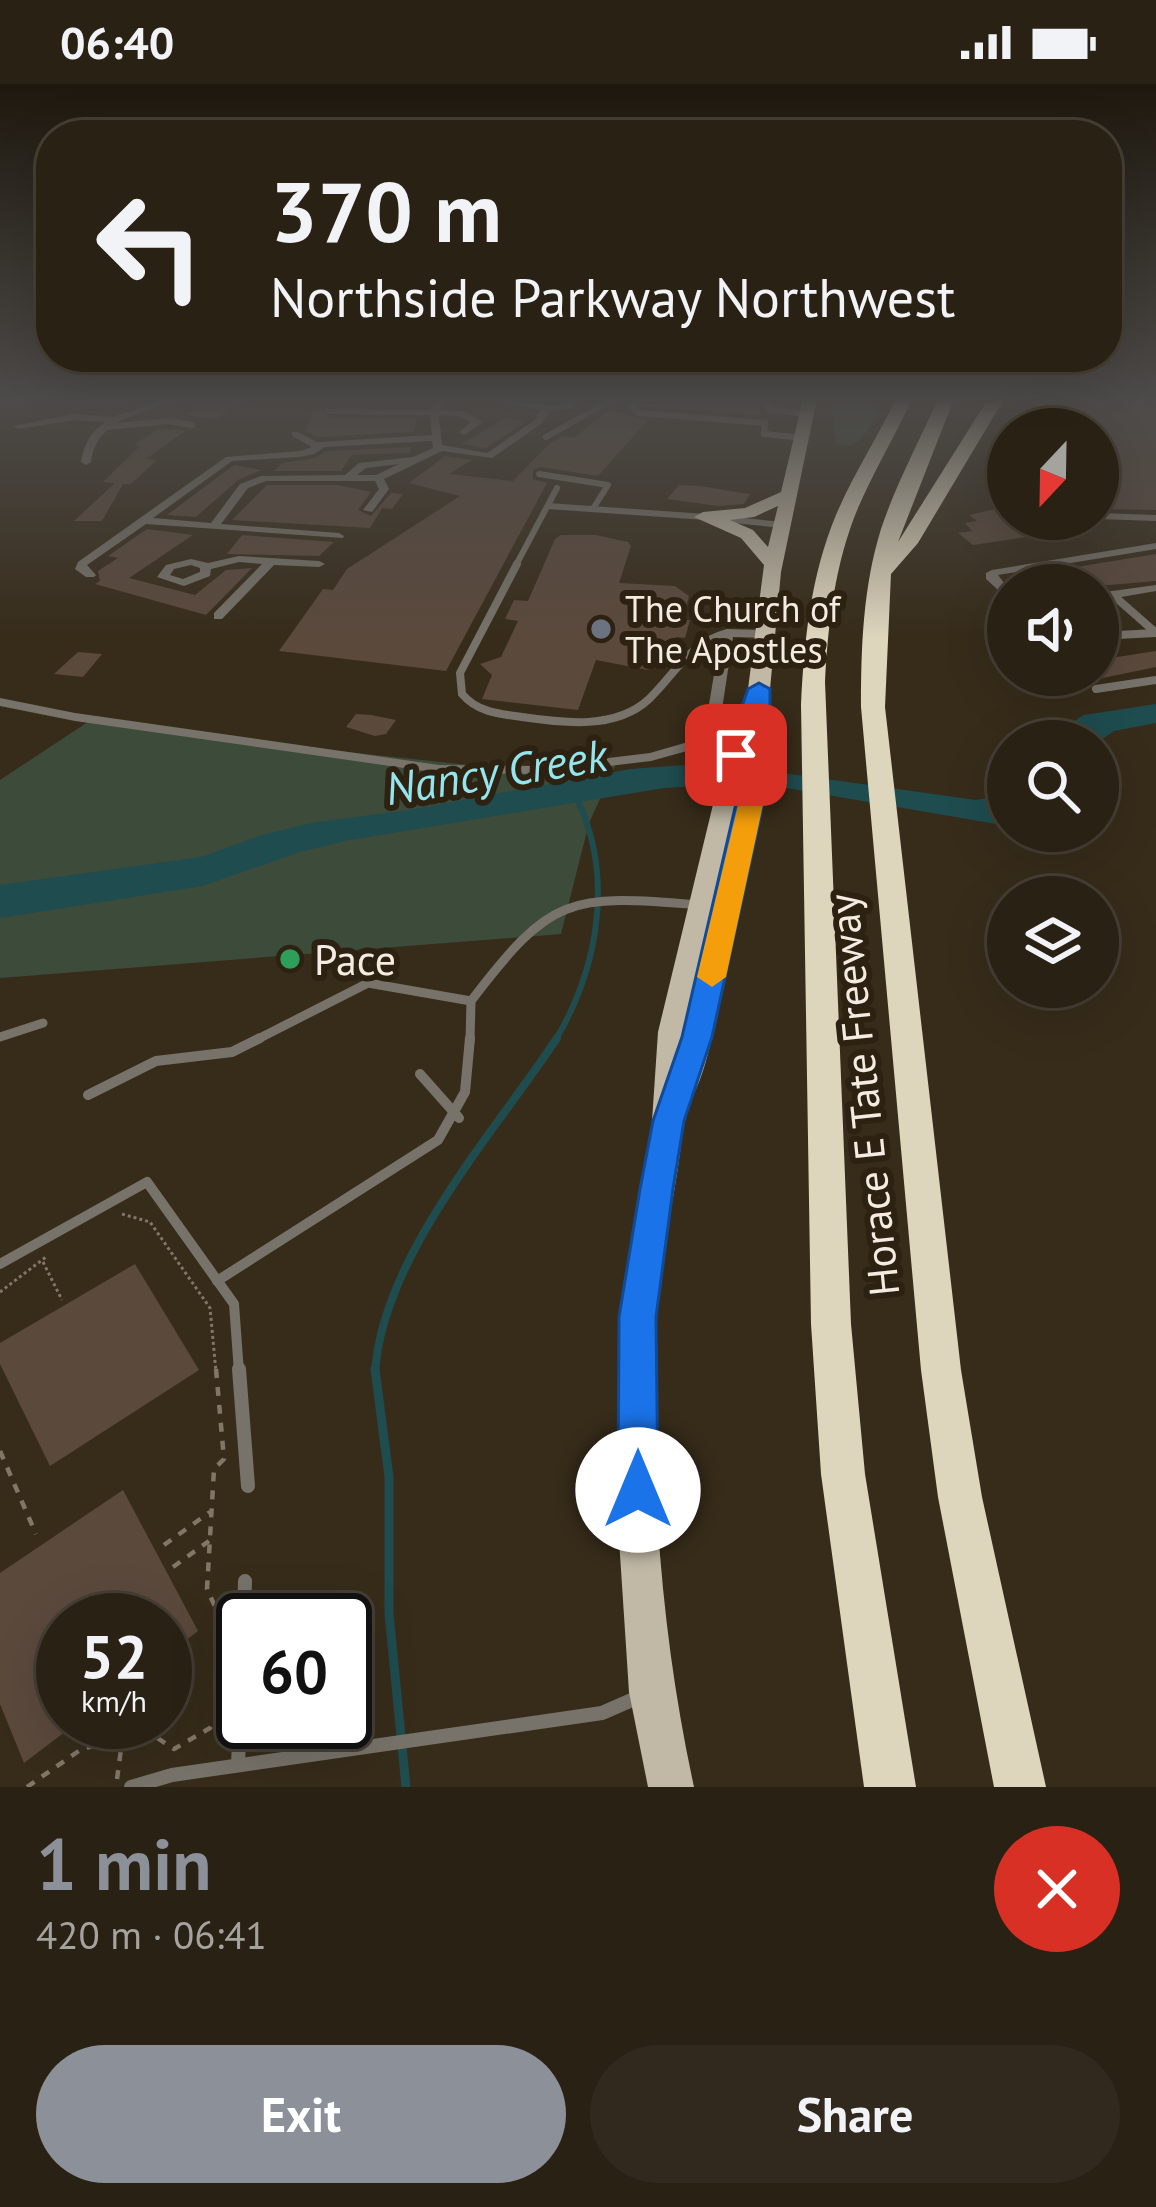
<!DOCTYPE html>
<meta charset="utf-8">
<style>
:root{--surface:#292114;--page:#31291d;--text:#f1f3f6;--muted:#a5a3a0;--line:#453e34;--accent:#8c9099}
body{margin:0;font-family:"PT Sans",sans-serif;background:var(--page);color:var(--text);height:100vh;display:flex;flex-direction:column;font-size:45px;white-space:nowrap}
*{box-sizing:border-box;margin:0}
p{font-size:39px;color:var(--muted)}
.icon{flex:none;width:66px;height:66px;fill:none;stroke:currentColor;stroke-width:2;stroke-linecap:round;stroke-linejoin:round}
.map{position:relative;height:1703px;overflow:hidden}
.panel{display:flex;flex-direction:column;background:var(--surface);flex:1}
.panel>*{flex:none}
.banner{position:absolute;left:36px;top:36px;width:1086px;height:252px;border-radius:48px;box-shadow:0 12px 48px #0002,0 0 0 3px var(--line);background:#292114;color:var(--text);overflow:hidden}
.needle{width:78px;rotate:202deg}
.controls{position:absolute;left:987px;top:324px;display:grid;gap:24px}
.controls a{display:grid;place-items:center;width:132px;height:132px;border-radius:50%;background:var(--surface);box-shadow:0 12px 48px #0002,0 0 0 3px var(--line);font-size:60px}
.speed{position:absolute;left:36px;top:1509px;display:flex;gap:24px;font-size:60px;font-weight:700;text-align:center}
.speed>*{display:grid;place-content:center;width:156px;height:156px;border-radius:50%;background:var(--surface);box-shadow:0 12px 48px #0002,0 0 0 3px var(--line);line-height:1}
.speed small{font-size:30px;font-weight:400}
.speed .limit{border:6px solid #111;border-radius:18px;background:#fff;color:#111}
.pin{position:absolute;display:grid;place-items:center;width:102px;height:102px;color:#fff;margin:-51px;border-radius:24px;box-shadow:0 6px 18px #0006}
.me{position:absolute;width:132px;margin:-66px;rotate:0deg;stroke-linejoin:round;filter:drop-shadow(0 0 9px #0008)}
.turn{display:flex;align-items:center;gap:42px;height:252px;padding:0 36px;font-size:54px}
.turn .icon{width:156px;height:156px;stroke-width:2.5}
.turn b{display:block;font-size:84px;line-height:102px}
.round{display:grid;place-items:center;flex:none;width:126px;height:126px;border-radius:63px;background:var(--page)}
.headline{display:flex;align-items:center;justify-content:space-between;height:204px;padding:0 36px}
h1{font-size:72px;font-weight:700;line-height:90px;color:var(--accent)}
.button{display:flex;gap:24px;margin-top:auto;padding:24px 36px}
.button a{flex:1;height:138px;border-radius:72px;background:var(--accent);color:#fff;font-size:48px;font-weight:700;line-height:138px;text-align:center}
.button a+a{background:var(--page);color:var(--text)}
.status{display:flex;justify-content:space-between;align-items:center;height:84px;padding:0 60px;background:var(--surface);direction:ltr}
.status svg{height:33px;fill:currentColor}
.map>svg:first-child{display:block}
.green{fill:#3c4b3a}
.water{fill:#1f4c4f}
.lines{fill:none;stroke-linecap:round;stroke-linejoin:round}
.stream-far2{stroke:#1f4c4f;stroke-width:6}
.stream-far1{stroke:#1f4c4f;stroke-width:8}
.stream{stroke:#1f4c4f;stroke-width:9}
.building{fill:#5b493c}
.path-far1{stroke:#817769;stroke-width:3;stroke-dasharray:3 3;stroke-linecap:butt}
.path{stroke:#817769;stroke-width:4.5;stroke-dasharray:9 9;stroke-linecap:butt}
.service-far4{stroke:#77736a;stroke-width:6}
.service-far3{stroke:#77736a;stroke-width:8}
.service-far2{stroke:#77736a;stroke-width:9}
.service-far1{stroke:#77736a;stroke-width:10}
.service{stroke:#77736a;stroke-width:14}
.minor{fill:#77736a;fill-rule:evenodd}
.primary{fill:#c1b9a6;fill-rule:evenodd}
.motorway{fill:#ded5bd;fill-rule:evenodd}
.route{fill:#1a73e8;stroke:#114b97;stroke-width:3}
.slow{fill:#f59e0b}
.worship-dot{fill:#6b7280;stroke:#2d2211;stroke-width:4.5}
.leisure-dot{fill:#2e9e5b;stroke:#2d2211;stroke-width:4.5}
.labels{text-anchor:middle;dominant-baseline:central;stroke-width:12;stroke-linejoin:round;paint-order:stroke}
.far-poi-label{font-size:36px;fill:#f4ece2;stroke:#2d2211;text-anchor:start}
.poi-label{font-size:42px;fill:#f4ece2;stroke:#2d2211;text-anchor:start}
.street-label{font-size:42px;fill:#f4ece2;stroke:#2d2211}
.water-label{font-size:45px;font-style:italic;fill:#95e5ed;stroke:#2d2211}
</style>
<div class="status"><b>06:40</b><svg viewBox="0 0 49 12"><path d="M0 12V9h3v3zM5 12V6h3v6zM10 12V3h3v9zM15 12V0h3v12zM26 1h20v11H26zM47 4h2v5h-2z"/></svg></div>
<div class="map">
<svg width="1156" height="1703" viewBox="0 0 1156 1703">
<rect width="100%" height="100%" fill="#372c1a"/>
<g class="green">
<path d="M848 319 875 323 880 329C865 344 861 369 836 360L832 324Z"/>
<path d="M97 632 235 656 525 687 616 680 589 739 561 850 0 894V696Z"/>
</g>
<g class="water">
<path d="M1156 620V639L1114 647 1098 658 1041 657 1084 631Z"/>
<path d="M712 679 976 716 1008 711V742L775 702 734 700 664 704 350 756 300 768 202 802 0 834V801L201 773 262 751 311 739 409 726 630 685Z"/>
</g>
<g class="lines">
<path class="stream-far2" d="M555 957C598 885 614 794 578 717"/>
<path class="stream-far1" d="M375 1288C383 1171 495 1048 557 954"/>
<path class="stream" d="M375 1285 389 1393V1530L406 1703"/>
</g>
<g class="building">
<path d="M209 315H245L216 335 186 331Z"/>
<path d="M644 315H748L761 325 759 331 642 322Z"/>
<path d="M1081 315H1129L1156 322V426L1098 425V345H1050L1052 333Z"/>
<path d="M314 325H322L329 334 417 335 414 348 318 353 305 347Z"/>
<path d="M609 326 647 337 598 392 540 383 533 386V395L547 399 446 587 279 567 323 505 333 506 347 485 460 412 409 399 445 372 472 376 449 390 513 397 549 360 563 352 574 354Z"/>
<path d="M505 334 525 338 486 364 462 360Z"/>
<path d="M169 345 185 347 146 375 157 376 131 400H123L102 437H74L115 399 103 398 140 362 134 361 157 346Z"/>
<path d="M411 363 410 369 352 371 341 387H274L282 379 315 374 326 367Z"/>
<path d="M234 381 261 386 238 396 196 433 167 431Z"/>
<path d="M267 401H338L371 408 358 426 371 432 391 409 403 410 392 425 382 424 370 444 232 436Z"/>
<path d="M679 401 700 402 750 410 744 420 718 422 667 415Z"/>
<path d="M1008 422V435H1025L1045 450 973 461 958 449 972 447 965 439 977 437 969 431Z"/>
<path d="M147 445 193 451 129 494 195 511 226 486 252 484 206 531 95 500 100 497 98 487 118 474 108 472Z"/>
<path d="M242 451 334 458 319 472 227 470Z"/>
<path d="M561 451H596L628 458 631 462 619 499 675 502 689 512 683 536H690L685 554 676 553 669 577 661 576 648 586 596 576 578 626 482 615 492 591 480 580 501 573 518 537 505 535 514 516 528 517 555 455Z"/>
<path d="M1156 470V497L1098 502 1017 501 1009 494Z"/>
<path d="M1156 567V583L1098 595V576Z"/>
<path d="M78 568 102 570 83 593 54 590Z"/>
<path d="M356 630 371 631 396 636 386 650 375 652 346 643Z"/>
<path d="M135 1180 199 1286 50 1382 0 1280V1259Z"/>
<path d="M123 1406 198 1547 165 1572V1536H63V1638H78L24 1679 0 1620V1489Z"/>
</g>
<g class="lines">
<g class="path-far1">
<path d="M122 1130 150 1138 210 1224 216 1288"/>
<path d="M43 1178 62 1216"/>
<path d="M0 1208 46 1173"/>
</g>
<g class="path">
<path d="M216 1285 224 1375 214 1385 207 1505 228 1551"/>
<path d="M0 1367 36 1450"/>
<path d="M164 1461 210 1428"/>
<path d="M173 1483 209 1457"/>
<path d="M117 1695 122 1658"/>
<path d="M27 1703 83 1664 156 1653 174 1665 210 1644 222 1622"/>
</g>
<g class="service-far4">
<path d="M637 315 633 324 639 329 765 339 764 350 803 354"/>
<path d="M765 315 769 325 807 330"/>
<path d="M105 343 169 337 192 341"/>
<path d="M546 353 613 315"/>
<path d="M539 390 608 401 594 423"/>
<path d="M548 422 706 433"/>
<path d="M723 435 783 441"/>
<path d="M515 483 557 404"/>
</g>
<g class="service-far3">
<path d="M517 480 460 589 462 610C477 628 499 630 522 633 563 639 616 646 649 615 676 589 689 559 727 549"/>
<path d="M1113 511 1155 548"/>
<path d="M1098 552 1156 549"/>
<path d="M1096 605 1156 596"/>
</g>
<g class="service-far2">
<path d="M0 953 43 939"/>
<path d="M254 957 368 899 471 917C551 812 568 810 699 821"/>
<path d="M470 957 471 917"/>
</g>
<g class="service-far1">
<path d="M420 990 459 1034"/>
<path d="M88 1011 156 977 232 968 260 954"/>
<path d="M0 1180 147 1098 234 1220 239 1288"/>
<path d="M217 1197 438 1056 465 1008 470 954"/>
</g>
<g class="service">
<path d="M239 1285 248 1402"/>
<path d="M244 1536 245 1497"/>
<path d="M238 1681 243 1555"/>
<path d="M131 1703 172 1691 602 1629 641 1612"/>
</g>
<g class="minor">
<path d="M164 315H177C143 332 98 331 91 378L86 381 81 378C84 360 90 349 105 338L74 336 18 345 13 342 74 330 113 333Z"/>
<path d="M439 315H448L439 326 464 327 483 338 464 351 459 348 471 338 459 332 439 331 442 361 487 369 535 336 541 326 492 315C512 315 532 321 553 321 565 321 569 315 581 315L570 325 550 327 541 340 492 374 442 367 384 395 389 405 372 428 363 426 379 405 375 397H266L248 404 221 440 339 449 344 452 343 454 146 440 87 481 96 491 94 493H86L75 485 78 478 226 373 300 367 312 363 292 352V348H298L317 358 432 351 430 331 329 330 326 329V325L430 326ZM432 357 433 364 413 373 359 379 345 391 261 392 240 400 211 439 153 434 232 377 300 373 314 370 325 363ZM399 380 376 391H357L366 384Z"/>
<path d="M1040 315H1050L1045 345H1035Z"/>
<path d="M1098 429 1156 431V437L1098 435Z"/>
<path d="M1156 459V465L998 491 1008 504V515L986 495V489L992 486Z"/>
<path d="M239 472 319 477 325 480 319 483 274 481 222 535H214V529L262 480 239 478 211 485 210 492 184 502 157 493 166 481 191 475 208 479ZM191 481 200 484V488L183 495 170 491 174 485Z"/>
<path d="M1156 501V507L1098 517V509Z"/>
<path d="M727 545 768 546 774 550 768 554 733 553 719 645 705 662 651 677 542 690 439 689 75 637 0 622V614L75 629 439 681 542 682 650 669 695 656 705 644 721 549Z"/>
</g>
<path class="primary" d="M803 315H817L781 488 770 605 764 621 771 627C763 721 743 810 723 902 715 936 706 1000 684 1025 681 1096 659 1165 656 1236 649 1391 661 1551 694 1703H648L629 1608 618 1440 620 1233 652 1037 658 948 725 671 748 605 764 481 741 454 694 433 703 428 745 424 781 408ZM778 422 768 463 753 446 730 436 754 433Z"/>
<g class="motorway">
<path d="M896 315H912C895 352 874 387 858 424 835 479 828 539 825 598L851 1240 865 1390 916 1703H864L821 1390 811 1240 801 621C804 556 811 491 836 431 853 391 877 354 896 315Z"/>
<path d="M938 315H954L898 458 988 315H1004L918 459 891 490 885 623 961 1286 982 1413 1046 1703H994L938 1413 921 1286 861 623C861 563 863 503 881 445 896 400 919 358 938 315Z"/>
</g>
</g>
<linearGradient id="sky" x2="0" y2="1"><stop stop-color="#1e180e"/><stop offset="0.57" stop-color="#4d4b49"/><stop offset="1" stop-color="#4d4b49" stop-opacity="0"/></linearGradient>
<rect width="1156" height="553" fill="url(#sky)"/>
<path class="route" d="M759 599 770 605V674L764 715 712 953 684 1037 673 1105 656 1233 658 1406 652 1420 638 1426 624 1420 618 1406 619 1233 640 1105 653 1037 682 953 747 672 736 678 725 671 748 605Z"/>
<path class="slow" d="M750 713 763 721 726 893 712 903 697 893 738 721Z"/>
<circle class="worship-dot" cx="601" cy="545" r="12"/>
<circle class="leisure-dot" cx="290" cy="875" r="12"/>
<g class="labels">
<g class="far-poi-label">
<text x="625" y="524">The Church of<tspan x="625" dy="41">The Apostles</tspan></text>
</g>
<g class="poi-label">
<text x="314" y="875">Pace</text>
</g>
<g class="street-label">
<text transform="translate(863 1011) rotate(-96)">Horace E Tate Freeway</text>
</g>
<g class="water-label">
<text transform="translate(496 687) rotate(-9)">Nancy Creek</text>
</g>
</g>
</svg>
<div class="controls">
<a><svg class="needle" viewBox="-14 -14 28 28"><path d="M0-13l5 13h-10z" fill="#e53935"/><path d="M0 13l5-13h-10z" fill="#a5a3a0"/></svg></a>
<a><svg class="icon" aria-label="sound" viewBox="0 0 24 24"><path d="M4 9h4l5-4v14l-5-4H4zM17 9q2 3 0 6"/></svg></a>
<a><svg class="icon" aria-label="search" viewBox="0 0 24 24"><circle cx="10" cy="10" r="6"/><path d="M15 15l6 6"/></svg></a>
<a><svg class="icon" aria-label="layers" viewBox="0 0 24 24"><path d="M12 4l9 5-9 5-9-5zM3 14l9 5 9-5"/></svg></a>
</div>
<div class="speed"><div>52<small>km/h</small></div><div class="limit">60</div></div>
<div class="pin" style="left:736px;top:671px;background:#d93025"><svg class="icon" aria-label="arrive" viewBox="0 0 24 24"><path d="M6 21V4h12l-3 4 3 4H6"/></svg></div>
<svg class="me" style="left:638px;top:1406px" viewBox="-20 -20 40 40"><circle r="19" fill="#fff"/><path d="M0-13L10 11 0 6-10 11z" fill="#1a73e8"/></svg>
<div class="banner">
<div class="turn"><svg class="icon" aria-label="left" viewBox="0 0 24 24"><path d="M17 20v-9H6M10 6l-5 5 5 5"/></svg><div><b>370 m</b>Northside Parkway Northwest</div></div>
</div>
</div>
<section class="panel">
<div class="headline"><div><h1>1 min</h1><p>420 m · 06:41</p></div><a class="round" style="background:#d93025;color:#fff"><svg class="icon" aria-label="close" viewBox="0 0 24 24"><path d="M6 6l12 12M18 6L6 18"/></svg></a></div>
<div class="button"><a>Exit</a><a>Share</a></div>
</section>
